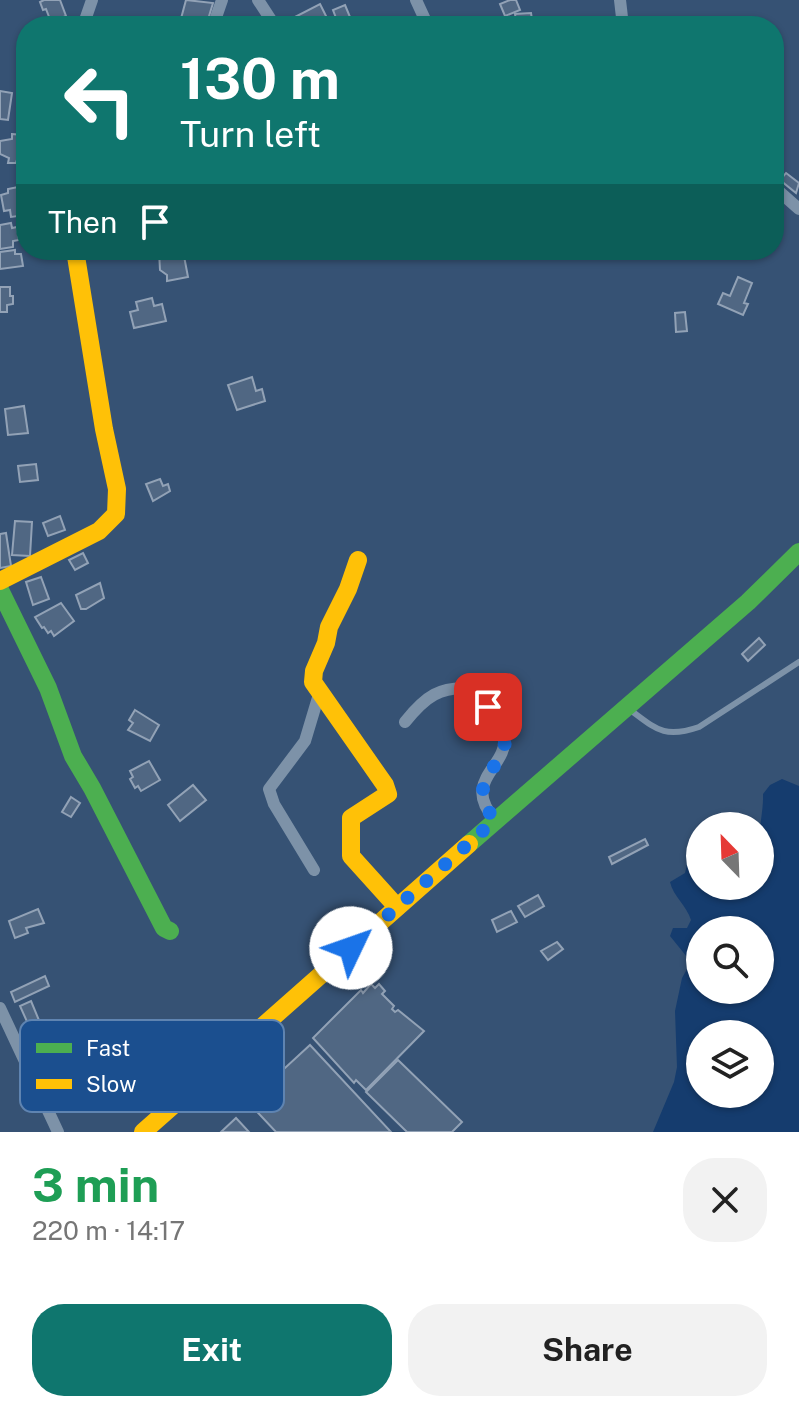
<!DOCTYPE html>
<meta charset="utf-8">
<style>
:root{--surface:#fff;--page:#f2f2f2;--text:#222;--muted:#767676;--accent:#0f766e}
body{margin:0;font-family:"Public Sans",sans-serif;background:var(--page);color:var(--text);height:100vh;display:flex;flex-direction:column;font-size:30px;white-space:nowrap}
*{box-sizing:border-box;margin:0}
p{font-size:26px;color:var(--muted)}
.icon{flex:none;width:44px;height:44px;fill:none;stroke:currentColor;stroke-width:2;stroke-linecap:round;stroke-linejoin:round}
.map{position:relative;height:1132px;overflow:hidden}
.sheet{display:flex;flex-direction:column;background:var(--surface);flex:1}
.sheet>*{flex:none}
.hud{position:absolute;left:16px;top:16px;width:768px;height:244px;border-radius:32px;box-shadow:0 2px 6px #0004;background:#0f766e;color:#fff;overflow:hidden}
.needle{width:52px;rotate:337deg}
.tools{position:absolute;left:686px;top:812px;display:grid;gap:16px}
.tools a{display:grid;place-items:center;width:88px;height:88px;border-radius:50%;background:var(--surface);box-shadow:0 2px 6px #0004;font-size:40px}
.pin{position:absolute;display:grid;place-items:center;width:68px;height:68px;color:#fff;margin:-34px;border-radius:16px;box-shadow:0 4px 12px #0006}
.me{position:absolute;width:88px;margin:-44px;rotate:48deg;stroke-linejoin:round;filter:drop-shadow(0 0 6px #0008)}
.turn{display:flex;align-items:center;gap:28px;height:168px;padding:0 32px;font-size:36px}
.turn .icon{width:104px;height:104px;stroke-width:2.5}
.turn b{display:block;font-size:56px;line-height:68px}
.then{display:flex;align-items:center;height:76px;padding:0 32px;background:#0003;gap:16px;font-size:30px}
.round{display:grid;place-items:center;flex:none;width:84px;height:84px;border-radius:32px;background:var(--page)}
.overview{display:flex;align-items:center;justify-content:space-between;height:136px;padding:0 32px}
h1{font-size:48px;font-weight:700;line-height:60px;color:#1e9e55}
.primary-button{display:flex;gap:16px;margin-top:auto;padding:16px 32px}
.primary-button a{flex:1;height:92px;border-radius:32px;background:var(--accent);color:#fff;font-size:32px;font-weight:700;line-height:92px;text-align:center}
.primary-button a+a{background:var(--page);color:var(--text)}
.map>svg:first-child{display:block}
.water{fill:#153c6e;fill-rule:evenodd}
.building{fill:#506783;stroke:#92a2b6;stroke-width:2}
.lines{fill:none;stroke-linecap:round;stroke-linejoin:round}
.lane{stroke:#7d92a8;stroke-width:6}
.street{stroke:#7d92a8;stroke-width:12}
.fast{stroke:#4caf50;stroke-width:18}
.slow{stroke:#ffc107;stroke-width:18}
.route{stroke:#1a73e8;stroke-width:14;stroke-dasharray:0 25.2}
.key{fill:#1b4f8f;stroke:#5f84b1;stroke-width:2}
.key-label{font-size:22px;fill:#fff}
</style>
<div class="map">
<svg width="799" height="1132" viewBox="0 0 799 1132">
<rect width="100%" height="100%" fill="#365274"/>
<path class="water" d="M782 779 799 786V1132H653L674 1082 677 1067 675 1011 682 978 691 962 670 936 673 928H687L691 920C687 906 673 896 670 882L685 873 691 846 700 843V886H760V868L763 862C754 843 764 815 763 794L770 785ZM700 930H760V990H700ZM700 1034H760V1094H700Z"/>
<g class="building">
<path d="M44 0H60L66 16 51 22 46 9 43 10 40 2Z"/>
<path d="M186 0 213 3 206 26H179Z"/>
<path d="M510 0H516L520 10 505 16 500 4Z"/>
<path d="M320 4 329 22 320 26H297L293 18Z"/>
<path d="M345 5 350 17 338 23 333 10Z"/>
<path d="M531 13 533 26H498L497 23 516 21 515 14Z"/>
<path d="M0 91 12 93 8 120 0 119Z"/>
<path d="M12 134 23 135 22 153H19L16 163H8L9 158 0 154V141L12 139Z"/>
<path d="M786 173 799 183 796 193 780 180Z"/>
<path d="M23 186 26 215 11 217 10 210 4 211 1 195 8 193V189Z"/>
<path d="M11 223 12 228 17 227 19 240 13 241V247L0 249V225Z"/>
<path d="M15 250V254H21L23 266 0 269V252Z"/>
<path d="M177 250 180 256H184L188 277 167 281V275L160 270 159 251Z"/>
<path d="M738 277 752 283 744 303 748 304 743 315 718 304 723 293 730 296Z"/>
<path d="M0 287H10V296H13V304L7 305V312H0Z"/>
<path d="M152 298 154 306 162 304 166 321 134 328 130 312 138 310 136 302Z"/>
<path d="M685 312 687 331 676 332 675 313Z"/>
<path d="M252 377 256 391 262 389 265 401 237 410 228 385Z"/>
<path d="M24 406 28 433 8 435 5 409Z"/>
<path d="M36 464 38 480 20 482 18 466Z"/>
<path d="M160 479 163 486 168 484 170 491 153 501 146 484Z"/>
<path d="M60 516 65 530 48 536 43 523Z"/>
<path d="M15 521 32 522 30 556 12 555Z"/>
<path d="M6 533 11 566 0 568V534Z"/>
<path d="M83 553 88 563 75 570 69 560Z"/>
<path d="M41 577 49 599 33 605 26 582Z"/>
<path d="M100 583 104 598 86 609H81L76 595Z"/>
<path d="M61 603 74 621 54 636 51 631 48 633 44 627 42 628 35 617Z"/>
<path d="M759 638 765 645 748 661 742 654Z"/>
<path d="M135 710 159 725 150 741 128 730 133 723 129 720Z"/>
<path d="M149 761 160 780 141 791 138 786 135 788 130 779 133 777 130 771Z"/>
<path d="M193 785 206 800 180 821 168 805Z"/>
<path d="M71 797 80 803 71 817 62 812Z"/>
<path d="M645 839 648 845 612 864 609 857Z"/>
<path d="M538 895 544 906 525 917 518 906Z"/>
<path d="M38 909 44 923 26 928 28 933 15 938 9 921Z"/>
<path d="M511 911 517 922 497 932 492 920Z"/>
<path d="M557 942 563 949 548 960 541 951Z"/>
<path d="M45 976 49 986 15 1002 11 992Z"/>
<path d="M371 984 375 988 379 984 385 991 382 994 394 1006 392 1009 395 1012 398 1010 424 1031 366 1090 356 1080 354 1083 313 1038 361 990 363 993Z"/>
<path d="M31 1001 43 1030 33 1035 20 1006Z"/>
<path d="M310 1045 391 1132H276L248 1102Z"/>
<path d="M398 1060 462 1122 452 1132H407L366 1092Z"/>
<path d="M236 1118 249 1132H221Z"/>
</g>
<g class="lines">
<path class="lane" d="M629 709C656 729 664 739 699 727L799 662"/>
<g class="street">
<path d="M258 0 275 26"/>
<path d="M416 0 428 26"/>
<path d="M620 0 623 26"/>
<path d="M83 26 92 0"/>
<path d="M213 26 222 0"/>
<path d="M774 187 799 209"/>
<path d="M405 722C425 697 440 685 474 689 484 701 502 720 504 736 509 768 460 779 495 820"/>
<path d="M314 870 274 804 269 789 305 741 320 691"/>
<path d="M0 1008 58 1132"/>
</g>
<g class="fast">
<path d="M0 590 48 688 73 756 92 788 164 928 170 931"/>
<path d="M469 844 748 602 799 552"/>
</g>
<g class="slow">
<path d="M358 560 348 589 329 627 326 643 314 671 313 682 385 785 388 794 351 818V856L397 907"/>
<path d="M0 581 99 531 116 514 117 489 104 429 75 250"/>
<path d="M143 1132 469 844"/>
</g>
</g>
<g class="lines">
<path class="route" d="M351 948 495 820C460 778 512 766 504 734 502 725 493 715 488 707"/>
</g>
<rect x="20" y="1020" width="264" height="92" rx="12" class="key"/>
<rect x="36" y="1043" width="36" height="10" fill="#4caf50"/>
<rect x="36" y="1079" width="36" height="10" fill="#ffc107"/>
<g class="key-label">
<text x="86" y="1056">Fast</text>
<text x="86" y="1092">Slow</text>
</g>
</svg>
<div class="tools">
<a><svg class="needle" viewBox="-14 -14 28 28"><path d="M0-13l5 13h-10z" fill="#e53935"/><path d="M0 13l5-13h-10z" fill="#767676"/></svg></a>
<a><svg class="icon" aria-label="search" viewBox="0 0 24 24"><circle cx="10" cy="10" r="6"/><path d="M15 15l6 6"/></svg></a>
<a><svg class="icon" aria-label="layers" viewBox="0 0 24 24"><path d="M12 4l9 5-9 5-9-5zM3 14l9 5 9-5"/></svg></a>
</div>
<div class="pin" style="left:488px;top:707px;background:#d93025"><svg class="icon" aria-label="arrive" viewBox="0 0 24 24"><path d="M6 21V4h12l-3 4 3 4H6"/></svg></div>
<svg class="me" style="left:351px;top:948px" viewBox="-20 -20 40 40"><circle r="19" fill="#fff"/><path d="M0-13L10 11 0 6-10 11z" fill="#1a73e8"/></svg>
<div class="hud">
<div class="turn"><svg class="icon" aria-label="left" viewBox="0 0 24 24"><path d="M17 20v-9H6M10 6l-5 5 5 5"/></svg><div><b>130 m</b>Turn left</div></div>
<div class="then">Then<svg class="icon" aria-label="arrive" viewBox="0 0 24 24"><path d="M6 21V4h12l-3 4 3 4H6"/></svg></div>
</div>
</div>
<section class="sheet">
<div class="overview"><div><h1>3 min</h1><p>220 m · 14:17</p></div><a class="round"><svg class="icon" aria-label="close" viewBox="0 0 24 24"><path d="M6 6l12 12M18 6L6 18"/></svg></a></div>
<div class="primary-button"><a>Exit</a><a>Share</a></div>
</section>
